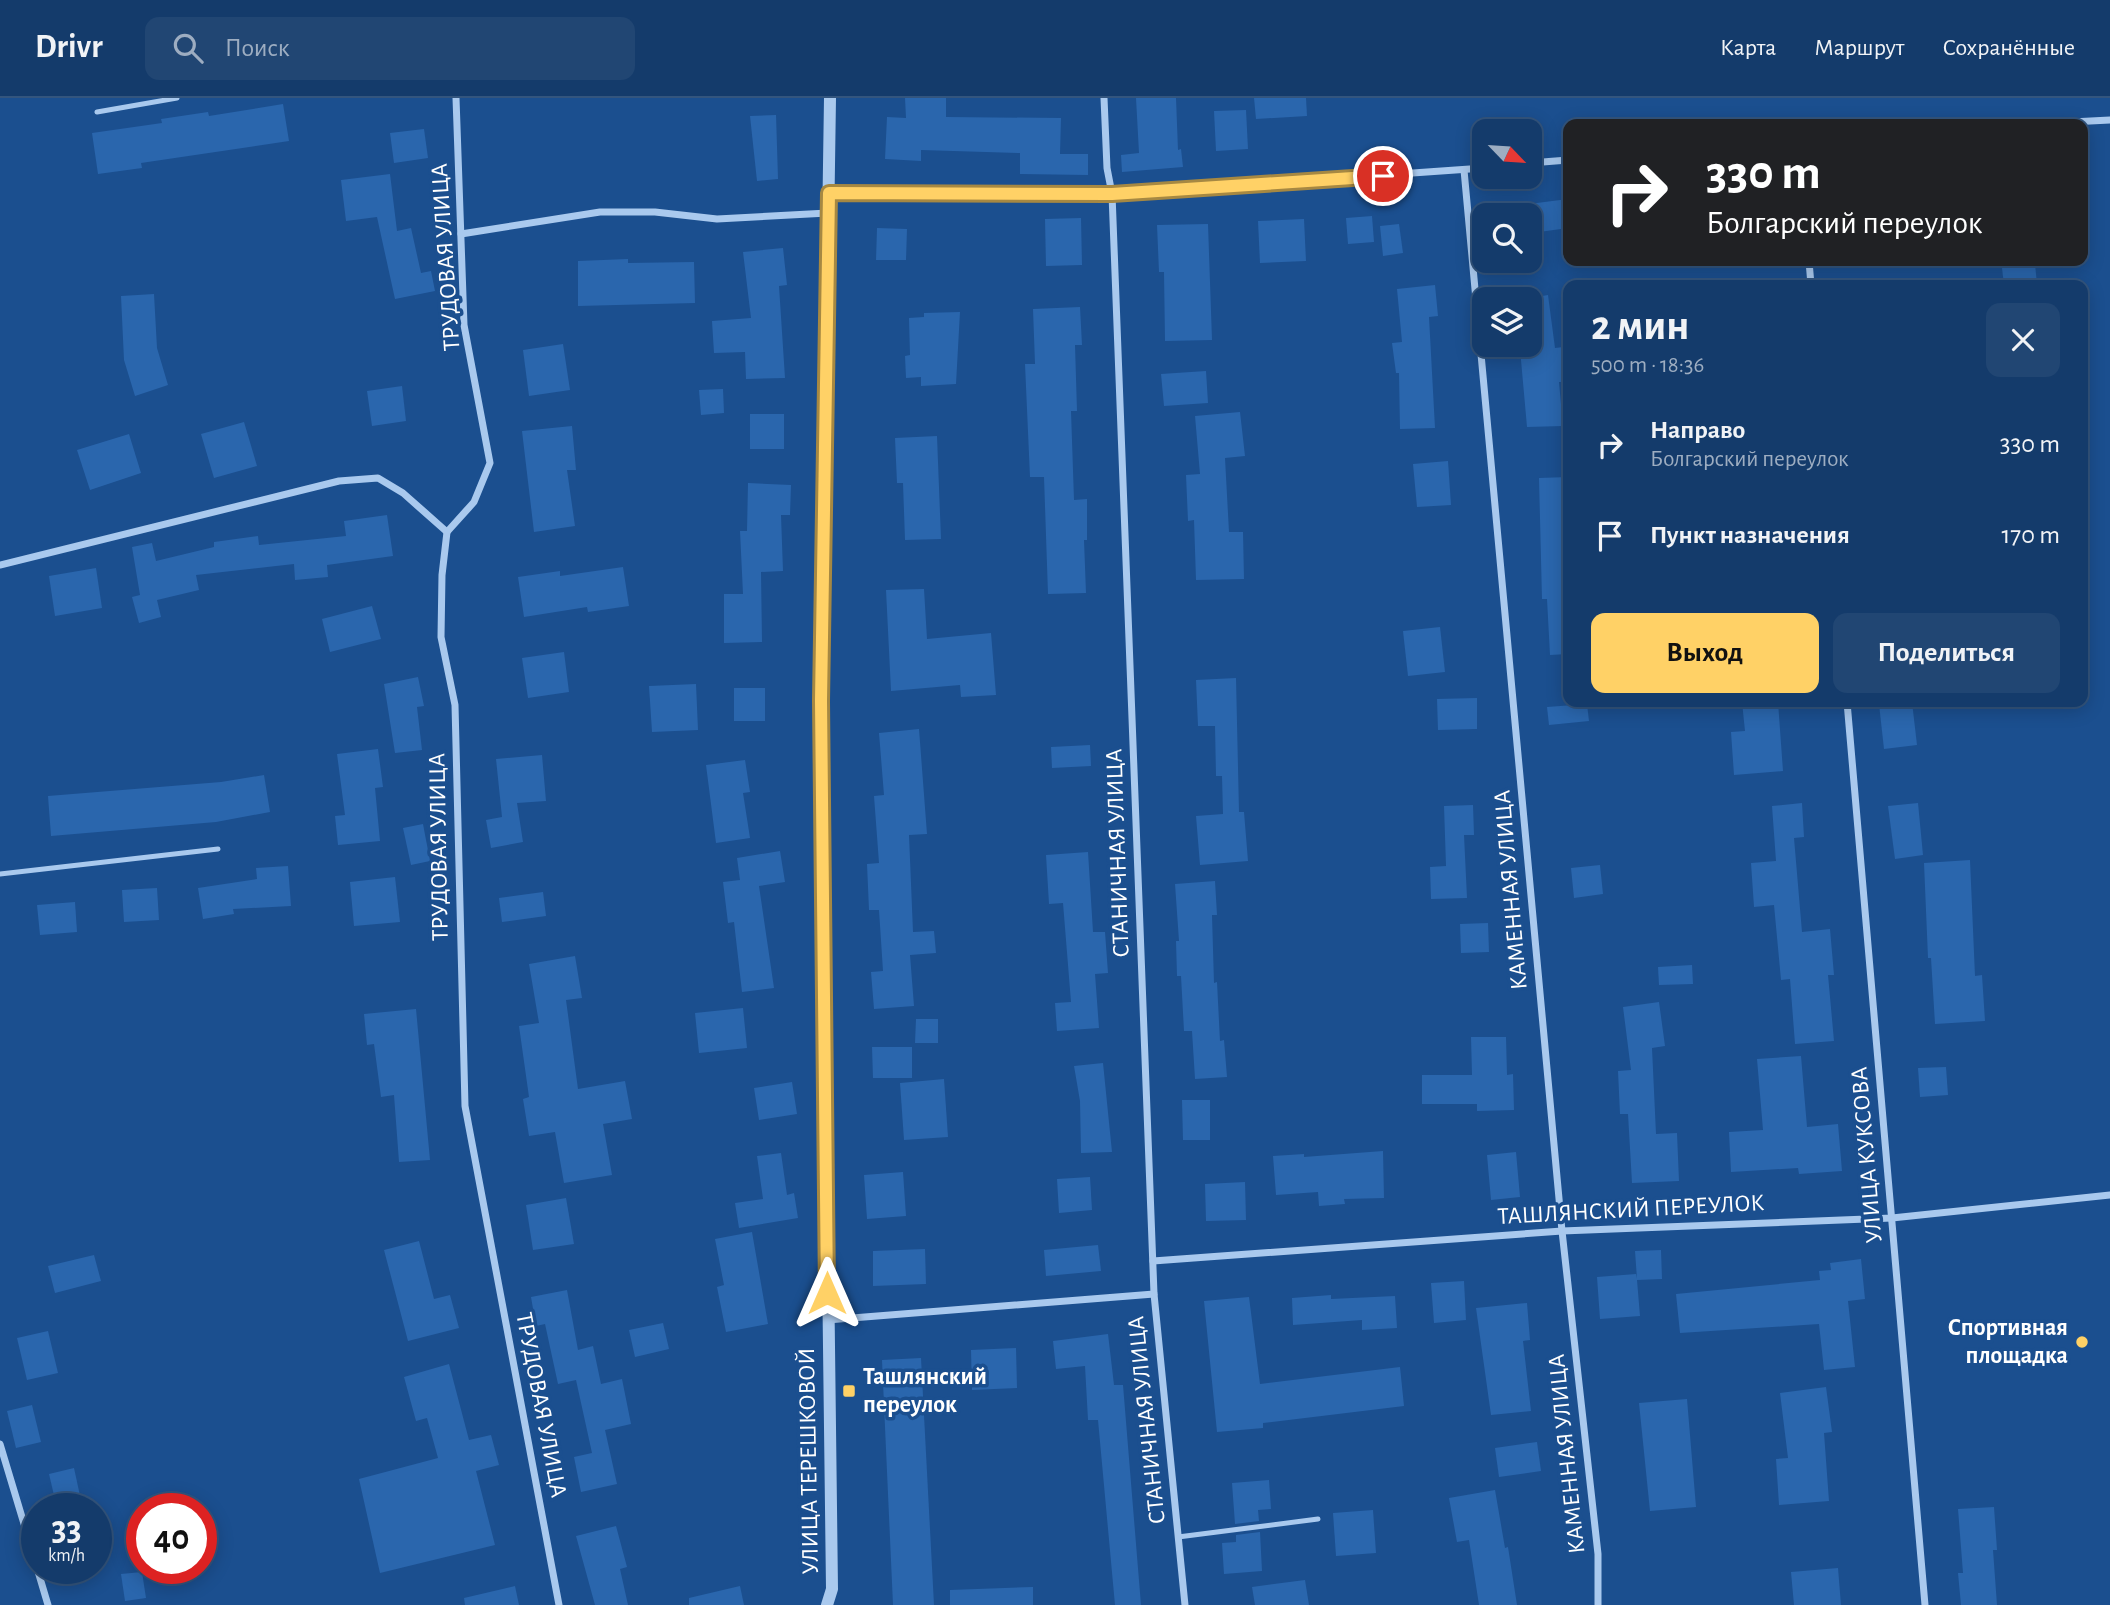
<!DOCTYPE html>
<html lang="ru">
<meta charset="utf-8">
<style>
:root{--surface:#143b6b;--page:#214673;--text:#f1f3f6;--muted:#9dadc1;--line:#33557e;--accent:#ffd166}
body{margin:0;font-family:"Alegreya Sans",sans-serif;background:var(--page);color:var(--text);height:100vh;display:flex;flex-direction:column;font-size:26px;white-space:nowrap}
*{box-sizing:border-box;margin:0}
p{font-size:23px;color:var(--muted)}
.icon{flex:none;width:38px;height:38px;fill:none;stroke:currentColor;stroke-width:2;stroke-linecap:round;stroke-linejoin:round}
.map{position:relative;flex:1;overflow:hidden}
.drawer{position:absolute;left:1563px;top:182px;width:525px;height:427px;display:flex;flex-direction:column;background:var(--surface);border-radius:14px;box-shadow:0 4px 18px #0003,0 0 0 2px var(--line)}
.drawer>*{flex:none}
.top-card{position:absolute;left:1563px;top:21px;width:525px;height:147px;border-radius:14px;box-shadow:0 4px 18px #0003,0 0 0 2px var(--line);background:#202124;color:#fff;overflow:hidden}
.needle{width:46px;rotate:115deg}
.tools{position:absolute;left:1472px;top:21px;display:grid;gap:14px}
.tools a{display:grid;place-items:center;width:70px;height:70px;border-radius:14px;background:var(--surface);box-shadow:0 4px 18px #0003,0 0 0 2px var(--line);font-size:35px}
.speed{position:absolute;left:21px;top:1395px;display:flex;gap:14px;font-size:35px;font-weight:700;text-align:center}
.speed>*{display:grid;place-content:center;width:91px;height:91px;border-radius:50%;background:var(--surface);box-shadow:0 4px 18px #0003,0 0 0 2px var(--line);line-height:1}
.speed small{font-size:18px;font-weight:400}
.speed .limit{border:10px solid #d22;background:#fff;color:#111}
.pin{position:absolute;display:grid;place-items:center;width:60px;height:60px;color:#fff;margin:-30px;border:4px solid #fff;border-radius:50%;box-shadow:0 2px 7px #0007}
.me{position:absolute;width:77px;margin:-38px;rotate:0deg;stroke-linejoin:round;filter:drop-shadow(0 0 5px #0008)}
.turn{display:flex;align-items:center;gap:24px;height:147px;padding:0 28px;font-size:32px}
.turn .icon{width:91px;height:91px;stroke-width:2.5}
.turn b{display:block;font-size:49px;line-height:60px}
.round{display:grid;place-items:center;flex:none;width:74px;height:74px;border-radius:14px;background:var(--page)}
.headline{display:flex;align-items:center;justify-content:space-between;height:119px;padding:0 28px}
h1{font-size:42px;font-weight:700;line-height:52px}
.button{display:flex;gap:14px;margin-top:auto;padding:14px 28px}
.button a{flex:1;height:80px;border-radius:14px;background:var(--accent);color:#111;font-size:28px;font-weight:700;line-height:80px;text-align:center}
.button a+a{background:var(--page);color:var(--text)}
ul{padding:0;list-style:none}
li{display:flex;align-items:center;gap:21px;height:91px;padding:0 28px}
li div{flex:1}
li b{display:block;font-size:26px}
li em{font-style:normal}
header{display:flex;align-items:center;gap:42px;box-sizing:border-box;height:98px;padding:0 35px;background:var(--surface);border-bottom:2px solid var(--line)}
header strong{font-size:33px}
nav{display:flex;gap:38px;margin-inline-start:auto;font-size:24px}
.search{width:490px;height:63px;background:var(--page);display:flex;align-items:center;gap:18px;box-sizing:border-box;padding:0 24px;border-radius:14px;color:var(--muted);font-size:26px}
.map>svg:first-child{display:block}
.building{fill:#2a66ad}
.lines{fill:none;stroke-linecap:round;stroke-linejoin:round}
.service{stroke:#a9c9ee;stroke-width:5}
.minor{stroke:#a9c9ee;stroke-width:7}
.tertiary{stroke:#a9c9ee;stroke-width:12}
.route-casing{stroke:#a68842;stroke-width:18}
.route{stroke:#ffd166;stroke-width:12}
.poi-dot{fill:#ffd166;stroke:#1b4f8f;stroke-width:2.5}
.labels{text-anchor:middle;dominant-baseline:central;stroke-width:7;stroke-linejoin:round;paint-order:stroke}
.street-label{font-size:24px;fill:#fff;stroke:#1b4f8f}
.poi-label{font-size:24px;font-weight:bold;fill:#fff;stroke:#1b4f8f;text-anchor:end}
</style>
<header>
<strong>Drivr</strong>
<div class="search"><svg class="icon" aria-label="search" viewBox="0 0 24 24"><circle cx="10" cy="10" r="6"/><path d="M15 15l6 6"/></svg>Поиск</div>
<nav><a>Карта</a><a>Маршрут</a><a>Сохранённые</a></nav>
</header>
<div class="map">
<svg width="2110" height="1507" viewBox="0 0 2110 1507">
<rect width="100%" height="100%" fill="#1b4f8f"/>
<g class="building">
<path d="M905 0H946V19L1061 20 1060 56H1088V77L1020 76V55L921 52V63L885 61 887 19 906 20Z"/>
<path d="M1136 0H1176L1178 52 1181 51 1183 69 1122 74 1121 57 1139 55Z"/>
<path d="M1254 0H1306L1307 18 1256 21Z"/>
<path d="M283 6 289 43 141 65 142 70 98 76 92 35 162 25 161 21 208 14 209 18Z"/>
<path d="M1246 12 1248 51 1216 53 1214 13Z"/>
<path d="M776 17 778 81 757 83 750 18Z"/>
<path d="M424 31 428 60 394 65 390 35Z"/>
<path d="M390 76 397 133 411 130 421 175 431 173 435 193 395 201 377 119 346 123 341 82Z"/>
<path d="M1568 101V130L1532 135 1529 106Z"/>
<path d="M1372 118 1374 144 1348 146 1346 120Z"/>
<path d="M1081 120 1082 167 1046 168 1045 121Z"/>
<path d="M1304 121 1306 163 1260 165 1258 123Z"/>
<path d="M1208 126 1212 242 1165 243 1164 174H1159L1157 127Z"/>
<path d="M1399 126 1403 155 1383 158 1380 128Z"/>
<path d="M877 130 907 131 906 162H876Z"/>
<path d="M783 150 787 187 779 188 785 280 746 281 745 254 714 255 712 223 751 220 743 154Z"/>
<path d="M628 161V165L694 164 695 205 578 208V163Z"/>
<path d="M2035 166 2037 186 2004 187 2002 170Z"/>
<path d="M1435 187 1438 218 1429 219 1435 330 1400 331 1399 275H1396L1392 245 1402 244 1397 191Z"/>
<path d="M154 196 157 250 168 287 135 298 124 262 121 198Z"/>
<path d="M1548 197 1555 250 1563 249 1565 284H1559L1563 328 1527 329 1520 251H1530V200Z"/>
<path d="M1080 209 1082 247H1075L1077 313H1071L1074 402 1087 401V442H1084L1086 495 1048 496 1044 379H1030L1025 266H1035L1033 211Z"/>
<path d="M960 214 956 286 921 288V279L906 280 905 258 910 257 909 220 924 219V215Z"/>
<path d="M563 246 570 292 529 298 523 252Z"/>
<path d="M1206 273 1208 305 1164 308 1161 276Z"/>
<path d="M402 288 406 323 372 328 367 293Z"/>
<path d="M723 291 724 315 701 317 699 292Z"/>
<path d="M1240 314 1245 358 1225 360 1229 434H1243L1244 481 1196 482 1194 422 1188 423 1186 377 1200 376 1195 318Z"/>
<rect x="750" y="316" width="34" height="35"/>
<path d="M244 324 257 368 214 380 201 336Z"/>
<path d="M572 328 576 372H567L575 428 534 434 522 333Z"/>
<path d="M129 336 141 375 90 392 77 352Z"/>
<path d="M937 338 941 441 905 442 903 385H897L895 340Z"/>
<path d="M1448 363 1451 407 1417 409 1413 366Z"/>
<path d="M1568 379V556L1550 557 1547 501H1542L1539 380Z"/>
<path d="M748 385 791 387 790 417H781L783 473 761 474 762 544 724 545V496H743L740 433H747Z"/>
<path d="M387 417 393 458 327 467 328 479 295 482 294 466 196 477 199 492 157 502 161 519 139 525 132 499 140 497 132 449 152 445 156 463 214 449V444L258 438 259 447 346 438 344 423Z"/>
<path d="M623 469 629 508 588 514 587 509 524 519 518 479 560 473V478Z"/>
<path d="M96 470 102 510 55 518 49 478Z"/>
<path d="M924 491 927 541 991 535 996 597 961 599 960 587 891 593 886 492Z"/>
<path d="M372 508 381 541 330 554 322 521Z"/>
<path d="M1440 529 1445 574 1408 578 1403 533Z"/>
<path d="M564 554 569 594 528 600 522 560Z"/>
<path d="M418 579 424 608 417 609 422 652 395 655 384 586Z"/>
<path d="M1236 580 1239 714H1244L1248 763 1200 767 1196 718 1223 716 1222 678H1216L1215 628H1198L1196 582Z"/>
<path d="M696 586 698 632 652 634 649 588Z"/>
<rect x="734" y="590" width="31" height="33"/>
<path d="M1477 600V631L1438 632 1437 601Z"/>
<path d="M1742 604H1778L1783 673 1734 677 1731 634 1745 633Z"/>
<path d="M1912 604 1917 647 1884 651 1879 606Z"/>
<path d="M1587 606 1589 623 1549 627 1547 609Z"/>
<path d="M919 631 927 736 909 737 913 834 934 833 936 855 910 857 914 908 874 911 871 874 883 873 879 812H869L867 766 879 765 874 698 884 697 879 635Z"/>
<path d="M1090 647 1091 668 1052 670 1051 649Z"/>
<path d="M378 651 383 689 375 690 380 743 338 747 335 718 345 717 337 656Z"/>
<path d="M542 657 546 703 517 705 523 744 491 750 486 722 502 719 496 661Z"/>
<path d="M745 662 750 694 743 695 750 740 716 745 706 667Z"/>
<path d="M264 677 270 714 216 724 51 738 48 698 221 684Z"/>
<path d="M1802 705 1804 739 1794 740 1802 834 1830 831 1834 877H1828L1834 943 1795 946 1790 881 1781 882 1774 807 1754 809 1751 765 1776 763 1772 708Z"/>
<path d="M1918 705 1923 757 1895 761 1888 708Z"/>
<path d="M1473 707 1474 737H1464L1467 800 1431 801 1430 769 1446 768 1444 708Z"/>
<path d="M423 726 430 763 411 767 403 730Z"/>
<path d="M780 753 785 784 759 788 774 890 742 894 734 824 728 825 723 784 740 782 737 760Z"/>
<path d="M1088 754 1093 834H1105L1108 875 1095 876 1099 930 1057 933 1055 905 1071 904 1063 805 1049 806 1046 757Z"/>
<path d="M1970 762 1975 878 1982 877 1985 923 1935 926 1931 860H1928L1924 765Z"/>
<path d="M1600 767 1603 796 1574 800 1571 770Z"/>
<path d="M288 768 291 808 233 811 234 816 203 821 198 790 257 781 256 770Z"/>
<path d="M395 779 400 824 354 828 350 784Z"/>
<path d="M1215 783 1217 817H1212L1214 885 1217 884 1220 943 1224 942 1227 979 1195 981 1192 933H1184L1181 878H1177L1176 843H1179L1175 786Z"/>
<path d="M157 790 159 822 124 824 122 792Z"/>
<path d="M543 794 546 818 502 824 499 800Z"/>
<path d="M75 804 77 834 40 837 37 807Z"/>
<path d="M1488 825 1489 854 1461 855 1460 826Z"/>
<path d="M575 858 582 900 566 902 578 991 625 983 632 1021 603 1026 612 1077 564 1085 555 1034 529 1038 523 1001 529 999 519 928 539 925 529 866Z"/>
<path d="M1692 867 1693 886 1659 887 1658 869Z"/>
<path d="M1659 904 1665 948 1652 950 1656 1036 1677 1035 1679 1083 1632 1085 1628 1016H1620L1618 973 1631 972 1623 909Z"/>
<path d="M743 910 747 950 699 955 695 915Z"/>
<path d="M416 911 430 1062 399 1064 394 997 381 999 374 946 367 947 364 916Z"/>
<path d="M916 921H938V945H915Z"/>
<path d="M1471 939H1506L1507 977 1513 976 1514 1012 1477 1013V1006H1422V977H1472Z"/>
<path d="M872 949H912V980H873Z"/>
<path d="M1801 958 1807 1029 1838 1026 1842 1073 1799 1076 1798 1070 1731 1074 1729 1034 1763 1032 1757 961Z"/>
<path d="M1103 965 1112 1054 1081 1055 1080 1003 1074 968Z"/>
<path d="M1946 969 1948 997 1920 999 1918 970Z"/>
<path d="M944 981 948 1039 904 1042 900 985Z"/>
<path d="M792 984 797 1016 759 1022 754 990Z"/>
<path d="M1182 1002H1210V1042H1183Z"/>
<path d="M1383 1053 1384 1100 1344 1101 1345 1106 1319 1108 1318 1094 1276 1097 1273 1058 1304 1056V1059Z"/>
<path d="M1516 1054 1520 1099 1491 1102 1487 1057Z"/>
<path d="M781 1055 787 1097 794 1095 798 1120 739 1130 735 1105 763 1101 757 1058Z"/>
<path d="M903 1074 906 1118 867 1121 864 1077Z"/>
<path d="M1090 1079 1092 1112 1059 1115 1057 1081Z"/>
<path d="M1245 1084 1246 1122 1206 1123 1205 1086Z"/>
<path d="M566 1100 574 1146 533 1152 526 1107Z"/>
<path d="M752 1134 768 1226 726 1234 717 1189 724 1187 715 1141Z"/>
<path d="M419 1143 434 1201 450 1197 459 1230 408 1243 384 1152Z"/>
<path d="M1098 1147 1101 1173 1046 1178 1044 1152Z"/>
<path d="M925 1151 926 1186 873 1188V1153Z"/>
<path d="M1661 1152 1662 1181 1637 1182 1640 1218 1600 1221 1597 1179 1636 1176 1637 1181 1635 1153Z"/>
<path d="M94 1157 101 1183 55 1195 48 1168Z"/>
<path d="M1861 1161 1865 1201 1848 1203 1855 1269 1824 1272 1819 1226 1680 1235 1676 1196 1820 1182 1819 1173 1831 1172 1830 1165Z"/>
<path d="M1464 1183 1466 1222 1434 1225 1431 1185Z"/>
<path d="M567 1192 578 1252 593 1248 601 1286 622 1281 631 1326 605 1332 617 1386 581 1394 574 1359 592 1355 576 1282 558 1286 545 1226 536 1228 531 1199Z"/>
<path d="M1331 1197V1201L1395 1198 1397 1230 1362 1232V1222L1293 1227 1292 1200Z"/>
<path d="M1249 1199 1260 1286 1400 1269 1404 1308 1263 1325V1330L1217 1334 1204 1203Z"/>
<path d="M1527 1205 1530 1242 1523 1243 1531 1313 1491 1317 1476 1210Z"/>
<path d="M663 1225 669 1251 635 1259 629 1232Z"/>
<path d="M48 1233 58 1275 27 1282 17 1240Z"/>
<path d="M1108 1236 1114 1287H1123L1141 1507H1115L1098 1322H1088L1085 1268 1056 1271 1053 1243Z"/>
<path d="M1016 1250 1017 1290 972 1292 971 1252Z"/>
<path d="M921 1260 934 1507H893L882 1262Z"/>
<path d="M449 1266 469 1342 491 1337 499 1367 476 1373 495 1447 380 1475 359 1381 438 1360 427 1320 416 1323 404 1279Z"/>
<path d="M1826 1289 1832 1334 1824 1335 1829 1403 1779 1407 1776 1361 1788 1360 1780 1295Z"/>
<path d="M1687 1301 1696 1409 1650 1413 1639 1305Z"/>
<path d="M32 1307 41 1344 16 1350 7 1313Z"/>
<path d="M1537 1344 1541 1373 1499 1379 1495 1350Z"/>
<path d="M74 1370 82 1407 57 1410 49 1376Z"/>
<path d="M1269 1382 1271 1411 1258 1412 1259 1423 1235 1426 1232 1385Z"/>
<path d="M1495 1392 1505 1450 1508 1449 1517 1507H1479L1469 1442 1457 1444 1449 1400Z"/>
<path d="M1994 1409 1997 1452H1993L1997 1507H1961L1958 1475H1963L1958 1411Z"/>
<path d="M1373 1412 1376 1455 1336 1458 1333 1415Z"/>
<path d="M616 1428 627 1469 620 1471 628 1507H595L576 1438Z"/>
<path d="M1260 1434 1262 1473 1224 1476 1222 1445 1236 1444V1437Z"/>
<path d="M1838 1470 1841 1507H1794L1791 1474Z"/>
<path d="M142 1474 146 1500 125 1503 121 1476Z"/>
<path d="M1305 1482 1309 1507H1255L1252 1489Z"/>
<path d="M515 1488 519 1507H465L464 1500Z"/>
<path d="M740 1488 744 1507H689V1500Z"/>
<path d="M1033 1489V1507H950V1492Z"/>
</g>
<g class="lines">
<g class="service">
<path d="M97 14 177 0"/>
<path d="M0 776 218 751"/>
<path d="M1178 1439 1318 1421"/>
</g>
<g class="minor">
<path d="M456 0 464 227 490 365 474 404 447 434 442 477 441 539 455 607 465 1008 559 1507"/>
<path d="M1104 0 1107 70 1112 96 1154 1196 1185 1507"/>
<path d="M2030 26 2110 22"/>
<path d="M1530 65 1568 62"/>
<path d="M1464 72 1562 1133 1598 1456V1507"/>
<path d="M829 95 1112 96 1484 70"/>
<path d="M461 136 600 114H655L717 121 828 115"/>
<path d="M1809 163 1811 187"/>
<path d="M0 467 339 383 378 380 403 395 447 434"/>
<path d="M1847 604 1925 1507"/>
<path d="M1153 1163 1562 1133 1892 1120 2110 1097"/>
<path d="M827 1222 1154 1196"/>
<path d="M0 1346 37 1469"/>
<path d="M37 1470 48 1507"/>
</g>
<path class="tertiary" d="M827 1507 832 1491 821 603 830 0"/>
</g>
<g class="lines">
<defs>
<path id="route" d="M827 1195 821 603 829 95 1112 96 1383 78"/>
</defs>
<use href="#route" class="route-casing"/>
<use href="#route" class="route"/>
</g>
<g class="poi-dot">
<circle cx="2082" cy="1244" r="7"/>
<rect x="842" y="1286" width="14" height="14" rx="3.5"/>
</g>
<g class="labels">
<g class="street-label">
<text transform="translate(446 159) rotate(-94)">ТРУДОВАЯ УЛИЦА</text>
<text transform="translate(439 749) rotate(-91)">ТРУДОВАЯ УЛИЦА</text>
<text transform="translate(1118 755) rotate(-92)">СТАНИЧНАЯ УЛИЦА</text>
<text transform="translate(1511 792) rotate(-95)">КАМЕННАЯ УЛИЦА</text>
<text transform="translate(1867 1057) rotate(-95)">УЛИЦА КУКСОВА</text>
<text transform="translate(1631 1112) rotate(-3)">ТАШЛЯНСКИЙ ПЕРЕУЛОК</text>
<text transform="translate(541 1307) rotate(79)">ТРУДОВАЯ УЛИЦА</text>
<text transform="translate(1147 1322) rotate(-96)">СТАНИЧНАЯ УЛИЦА</text>
<text transform="translate(1567 1356) rotate(-96)">КАМЕННАЯ УЛИЦА</text>
<text transform="translate(809 1363) rotate(-91)">УЛИЦА ТЕРЕШКОВОЙ</text>
</g>
<g class="poi-label">
<text x="2068" y="1230">Спортивная<tspan x="2068" dy="28">площадка</tspan></text>
<text x="863" y="1279" text-anchor="start">Ташлянский<tspan x="863" dy="28">переулок</tspan></text>
</g>
</g>
</svg>
<div class="tools">
<a><svg class="needle" viewBox="-14 -14 28 28"><path d="M0-13l5 13h-10z" fill="#e53935"/><path d="M0 13l5-13h-10z" fill="#9dadc1"/></svg></a>
<a><svg class="icon" aria-label="search" viewBox="0 0 24 24"><circle cx="10" cy="10" r="6"/><path d="M15 15l6 6"/></svg></a>
<a><svg class="icon" aria-label="layers" viewBox="0 0 24 24"><path d="M12 4l9 5-9 5-9-5zM3 14l9 5 9-5"/></svg></a>
</div>
<div class="speed"><div>33<small>km/h</small></div><div class="limit">40</div></div>
<div class="pin" style="left:1383px;top:78px;background:#d93025"><svg class="icon" aria-label="arrive" viewBox="0 0 24 24"><path d="M6 21V4h12l-3 4 3 4H6"/></svg></div>
<svg class="me" style="left:827px;top:1195px" viewBox="-20 -20 40 40"><path d="M0-17L14 15 0 8-14 15z" fill="#ffd166" stroke="#fff" stroke-width="4"/></svg>
<div class="top-card">
<div class="turn"><svg class="icon" aria-label="right" viewBox="0 0 24 24"><path d="M7 20v-9h11M14 6l5 5-5 5"/></svg><div><b>330 m</b>Болгарский переулок</div></div>
</div>
<section class="drawer">
<div class="headline"><div><h1>2 мин</h1><p>500 m · 18:36</p></div><a class="round"><svg class="icon" aria-label="close" viewBox="0 0 24 24"><path d="M6 6l12 12M18 6L6 18"/></svg></a></div>
<ul>
<li><svg class="icon" aria-label="right" viewBox="0 0 24 24"><path d="M7 20v-9h11M14 6l5 5-5 5"/></svg><div><b>Направо</b><p>Болгарский переулок</p></div><em>330 m</em></li>
<li><svg class="icon" aria-label="arrive" viewBox="0 0 24 24"><path d="M6 21V4h12l-3 4 3 4H6"/></svg><div><b>Пункт назначения</b></div><em>170 m</em></li>
</ul>
<div class="button"><a>Выход</a><a>Поделиться</a></div>
</section>
</div>
